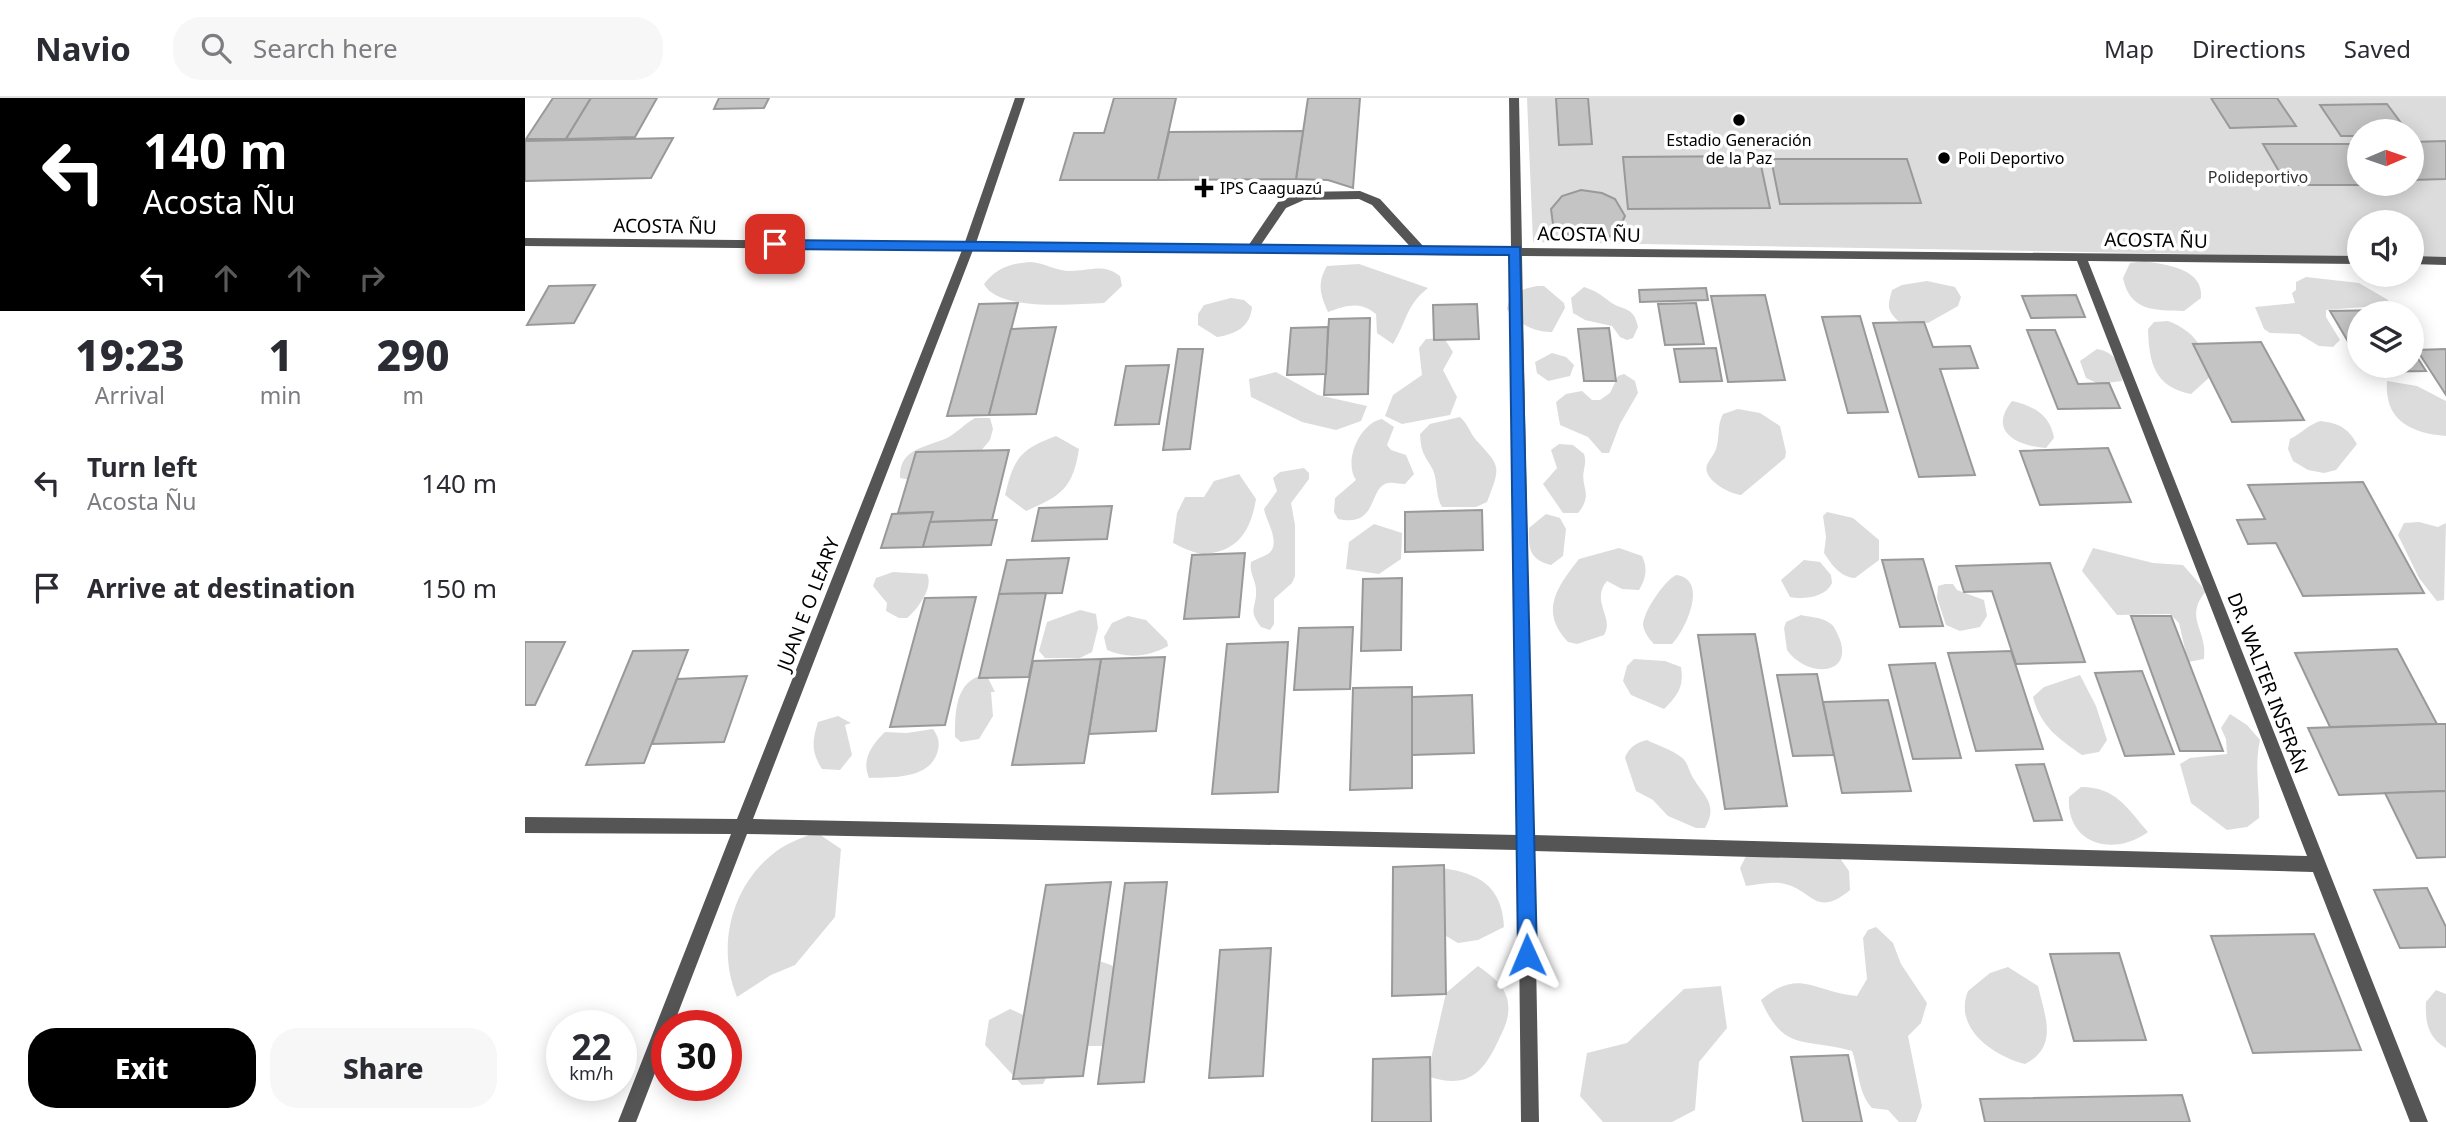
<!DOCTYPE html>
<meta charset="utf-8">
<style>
:root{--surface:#fff;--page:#f7f7f7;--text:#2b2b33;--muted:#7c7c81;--line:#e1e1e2;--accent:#000}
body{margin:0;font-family:"Noto Sans",sans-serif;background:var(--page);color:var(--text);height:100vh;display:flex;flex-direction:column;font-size:26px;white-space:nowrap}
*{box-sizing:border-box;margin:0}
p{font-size:23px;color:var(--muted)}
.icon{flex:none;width:38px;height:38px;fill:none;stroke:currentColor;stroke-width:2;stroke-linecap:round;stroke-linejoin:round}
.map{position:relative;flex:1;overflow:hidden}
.panel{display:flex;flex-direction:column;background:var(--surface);width:525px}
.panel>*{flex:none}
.top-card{background:#000;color:#fff;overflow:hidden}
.needle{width:46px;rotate:88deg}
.tools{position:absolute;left:1822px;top:21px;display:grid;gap:14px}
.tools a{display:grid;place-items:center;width:77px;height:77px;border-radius:50%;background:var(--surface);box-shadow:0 4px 18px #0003;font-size:35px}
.speed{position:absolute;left:21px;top:912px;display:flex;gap:14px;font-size:35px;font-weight:700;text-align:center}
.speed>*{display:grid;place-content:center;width:91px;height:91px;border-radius:50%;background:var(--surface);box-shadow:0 4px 18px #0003;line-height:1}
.speed small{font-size:18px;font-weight:400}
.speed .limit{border:10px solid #d22;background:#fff;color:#111}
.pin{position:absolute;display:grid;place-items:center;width:60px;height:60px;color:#fff;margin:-30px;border-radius:14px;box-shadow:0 4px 10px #0006}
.me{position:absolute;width:77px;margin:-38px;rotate:359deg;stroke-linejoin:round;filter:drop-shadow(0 0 5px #0008)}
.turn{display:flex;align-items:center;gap:24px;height:147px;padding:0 28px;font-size:32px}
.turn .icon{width:91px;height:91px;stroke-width:2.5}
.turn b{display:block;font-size:49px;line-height:60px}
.lanes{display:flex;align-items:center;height:66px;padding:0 28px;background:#0003;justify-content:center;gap:35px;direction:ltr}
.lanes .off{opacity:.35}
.eta{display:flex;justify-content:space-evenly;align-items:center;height:119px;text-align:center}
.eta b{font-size:42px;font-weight:800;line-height:49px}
.button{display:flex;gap:14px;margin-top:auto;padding:14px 28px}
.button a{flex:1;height:80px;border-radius:28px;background:var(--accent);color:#fff;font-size:28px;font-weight:800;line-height:80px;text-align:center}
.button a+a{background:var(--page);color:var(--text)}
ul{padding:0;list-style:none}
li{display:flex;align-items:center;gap:21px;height:105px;padding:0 28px}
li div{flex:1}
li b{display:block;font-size:26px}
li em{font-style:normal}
header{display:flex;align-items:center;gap:42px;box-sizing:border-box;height:98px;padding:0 35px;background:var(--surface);border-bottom:2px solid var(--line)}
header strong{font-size:33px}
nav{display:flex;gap:38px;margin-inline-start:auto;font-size:24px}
.search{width:490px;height:63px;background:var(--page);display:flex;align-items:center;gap:18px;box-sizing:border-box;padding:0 24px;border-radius:28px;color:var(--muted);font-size:26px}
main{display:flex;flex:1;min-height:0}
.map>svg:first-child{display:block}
.green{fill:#dcdcdc;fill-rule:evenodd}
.building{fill:#c4c4c4;stroke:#999;stroke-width:2}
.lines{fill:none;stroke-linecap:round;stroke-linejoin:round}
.lane{fill:#555;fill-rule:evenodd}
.street{fill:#555;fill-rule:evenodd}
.route{fill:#1a73e8;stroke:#114b97;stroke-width:2}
.poi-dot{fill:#000;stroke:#fff;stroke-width:2.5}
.labels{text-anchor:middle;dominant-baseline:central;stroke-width:7;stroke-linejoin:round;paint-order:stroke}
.far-poi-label{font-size:16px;fill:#000;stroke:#fff;text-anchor:start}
.far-park-label{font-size:16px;fill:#333;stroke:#fff}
.street-label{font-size:19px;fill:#000;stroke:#fff}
</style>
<header>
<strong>Navio</strong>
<div class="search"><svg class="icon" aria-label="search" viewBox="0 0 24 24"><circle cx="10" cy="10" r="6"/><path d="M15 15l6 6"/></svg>Search here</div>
<nav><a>Map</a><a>Directions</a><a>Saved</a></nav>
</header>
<main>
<section class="panel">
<div class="top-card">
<div class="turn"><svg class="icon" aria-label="left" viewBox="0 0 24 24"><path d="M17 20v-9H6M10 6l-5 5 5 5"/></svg><div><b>140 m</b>Acosta Ñu</div></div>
<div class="lanes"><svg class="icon" aria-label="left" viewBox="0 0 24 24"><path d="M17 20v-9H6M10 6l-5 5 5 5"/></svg><svg class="icon off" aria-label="ahead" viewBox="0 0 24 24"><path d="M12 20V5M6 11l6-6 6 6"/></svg><svg class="icon off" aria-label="ahead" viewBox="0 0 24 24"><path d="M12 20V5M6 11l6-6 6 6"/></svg><svg class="icon off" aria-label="right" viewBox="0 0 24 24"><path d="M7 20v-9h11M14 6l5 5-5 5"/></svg></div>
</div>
<div class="eta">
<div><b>19:23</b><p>Arrival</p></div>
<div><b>1</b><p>min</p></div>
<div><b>290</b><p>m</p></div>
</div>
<ul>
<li><svg class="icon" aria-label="left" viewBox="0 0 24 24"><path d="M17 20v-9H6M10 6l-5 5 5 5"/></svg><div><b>Turn left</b><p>Acosta Ñu</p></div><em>140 m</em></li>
<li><svg class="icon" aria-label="arrive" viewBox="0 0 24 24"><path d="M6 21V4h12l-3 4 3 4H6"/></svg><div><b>Arrive at destination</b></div><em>150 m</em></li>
</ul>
<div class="button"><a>Exit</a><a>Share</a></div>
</section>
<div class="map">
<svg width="1921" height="1024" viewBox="0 0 1921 1024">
<rect width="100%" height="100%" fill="#fff"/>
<g class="green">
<path d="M1002 0H1921V161L1887 160 1886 124H1834V159L1008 144ZM1834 33H1886V86H1834Z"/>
<path d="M1619 163C1641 167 1679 170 1676 200L1659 213C1630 212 1605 214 1598 180L1605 165Z"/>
<path d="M506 164C519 165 532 173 545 173 565 173 578 165 595 178L597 188 579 205C551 206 473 214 459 186 471 170 486 165 506 164Z"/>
<path d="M834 166 903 190C881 207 882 223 868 246L852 235 851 216C835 203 822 207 803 214 795 196 792 185 802 168Z"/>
<path d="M1781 179 1834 185 1863 202 1864 207 1801 212V219L1815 242 1808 249 1794 248 1774 236 1745 235 1739 231 1730 209 1770 205 1767 195 1771 192V184Z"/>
<path d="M1402 183 1430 189 1436 199 1433 208 1403 225 1373 223C1361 211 1363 207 1367 192L1377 187Z"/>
<path d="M1012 188H1019L1039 205 1040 210 1027 234C1011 235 991 225 982 211 984 195 997 191 1012 188Z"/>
<path d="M1059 189C1071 193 1075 196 1084 203 1096 213 1109 207 1113 229L1108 240 1102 242 1095 239 1087 228 1060 222 1048 215 1046 200Z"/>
<path d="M706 200 719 202 727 209C725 229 711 236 692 239L673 227V216L679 207Z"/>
<path d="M1643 223C1671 234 1678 249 1686 278L1666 296C1629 289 1624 264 1623 231L1629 224Z"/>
<path d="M919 240 928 254 918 272 932 299 925 317 877 326 860 318 868 297 897 277 894 250 901 241Z"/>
<path d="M1572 251C1590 254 1596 267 1597 283L1574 286 1561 280 1555 263Z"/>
<path d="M1027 255 1041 259 1049 267 1045 278 1023 283 1012 275 1010 264Z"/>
<path d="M751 274 793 297 842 308 836 323 811 332 777 324 726 299 724 281Z"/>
<path d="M1099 276 1110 283 1113 295 1095 326 1084 355H1077L1063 339 1035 327 1031 304 1041 296 1057 293 1067 302H1075L1085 295 1093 278Z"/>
<path d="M1862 283 1892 288 1921 303V338C1885 335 1859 322 1862 283Z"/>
<path d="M1487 303C1509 308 1525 317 1529 340L1521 350C1493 348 1462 334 1487 303Z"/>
<path d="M1213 311 1235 315 1255 328 1261 354 1260 360 1216 397C1204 396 1177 381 1182 367 1185 360 1191 355 1192 347 1195 334 1192 328 1198 316Z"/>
<path d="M935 319C943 326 945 335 951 342 976 369 976 368 962 404L951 409H917C910 397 913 384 908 372 900 357 896 356 895 336L905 326Z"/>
<path d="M450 320H465L468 331 465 342 455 354 390 383 375 380C374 350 400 350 422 340 432 335 439 326 450 320Z"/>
<path d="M857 321 869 329 862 347 866 352 881 357 889 376 880 386C875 386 868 384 863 385 843 389 854 430 813 421L809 414 810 400 831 382C818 363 835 325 857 321Z"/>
<path d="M1795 323C1814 325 1823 330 1832 346L1811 372 1799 375 1783 372 1768 363 1763 351 1765 341C1777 335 1783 327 1795 323Z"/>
<path d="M531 338 554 351C548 390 536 398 501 413L480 397C489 359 496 351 531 338Z"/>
<path d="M1034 346 1048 347 1059 356C1061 363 1060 365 1059 372 1055 389 1069 396 1053 415H1038L1018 386 1032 370 1026 352Z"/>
<path d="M779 370 784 375V381L766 405 770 427V478L767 485 749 501V526L745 532 736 529C722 511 732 510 731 492 731 482 724 475 726 464 731 461 738 459 743 456 757 446 741 423 739 411L752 393 748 380 755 374Z"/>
<path d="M714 376 731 401C726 432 713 454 679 456 670 456 656 449 648 445L652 415 660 399H679L689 383Z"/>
<path d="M1302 414 1328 420 1354 442V462L1330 480C1315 479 1307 467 1299 455L1301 439 1298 418Z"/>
<path d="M1021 416 1035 420 1041 431 1038 458 1026 467C1004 462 1003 449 1004 430Z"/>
<path d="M1894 424 1913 429 1921 425 1919 502 1912 503 1894 480 1873 437 1879 425Z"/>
<path d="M849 426 877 435 876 461 854 476 821 471 824 444Z"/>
<path d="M1094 450 1117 458C1123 470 1121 481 1114 492L1097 491 1082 483C1065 503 1090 520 1079 537L1052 546 1043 544C1014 513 1032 489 1054 461Z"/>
<path d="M1568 450 1628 465 1658 467 1681 493C1658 520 1683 532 1679 561L1663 564 1654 525 1645 516 1592 517 1557 473Z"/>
<path d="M1279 462 1295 464 1306 477 1307 485C1301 499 1279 502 1265 499L1256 482Z"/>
<path d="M368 474 402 476C409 489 393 511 382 520H374L361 513 362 505 348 488 351 480Z"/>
<path d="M1151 477C1184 481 1161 531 1147 546H1129C1124 541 1119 534 1118 527 1118 514 1139 483 1151 477Z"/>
<path d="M1420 486H1428L1432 492 1459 502 1462 518 1455 529 1435 533 1421 527 1412 500 1413 488Z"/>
<path d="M555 512 571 516 573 530 567 554 555 560H520L514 553 522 524Z"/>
<path d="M1276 517C1284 519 1295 519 1303 524 1309 527 1310 531 1313 537 1332 578 1282 581 1262 552L1259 530 1261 524Z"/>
<path d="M603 518 621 522 642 543 643 548C623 559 603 561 582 552L579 539 587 525Z"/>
<path d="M1109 561 1140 563 1156 569C1159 589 1153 597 1139 611L1106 597 1098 583 1102 568Z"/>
<path d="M1555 577 1571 608 1582 642 1574 654 1557 657C1533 640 1516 629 1508 599L1519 589Z"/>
<path d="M454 578 463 580 470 594H466L468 618 454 641 436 644 430 639C430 616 430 587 454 578Z"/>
<path d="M1705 616 1722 627 1735 642C1729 670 1735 692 1734 720L1722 729 1702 732 1666 705 1655 666 1665 660 1702 656 1701 641 1696 630Z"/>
<path d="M313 618 326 625 320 627 327 657 315 672 297 671C286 654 287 643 293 624Z"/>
<path d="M408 631C413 638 415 644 413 652 406 682 367 679 344 680 336 661 347 647 360 634L382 635Z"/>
<path d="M1122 642C1132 647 1147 652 1156 659 1163 664 1163 671 1167 678 1178 698 1194 705 1180 730H1171L1143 718 1128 702 1111 693 1100 660C1103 650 1112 644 1122 642Z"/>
<path d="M1556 689C1591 689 1602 710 1623 734 1589 759 1541 747 1544 699Z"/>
<path d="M291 734 316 751 310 819 270 867 246 877 212 899C190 846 208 782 256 750 267 743 280 739 291 734Z"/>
<path d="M1222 756H1312L1324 773 1325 792C1289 822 1287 789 1255 785 1244 784 1231 787 1221 788L1215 770Z"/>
<path d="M916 770C954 775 977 788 979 829L953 842 933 845 916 835Z"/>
<path d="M1351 829 1368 845 1376 866 1402 905 1396 925 1383 938 1397 1008 1391 1024H1374L1363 1012 1347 1010C1333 995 1334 972 1327 953 1279 939 1259 955 1236 902 1274 869 1289 894 1332 898L1342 881 1338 840 1343 832Z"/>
<path d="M568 861 586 867 614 893 584 948H564L547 939Z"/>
<path d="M953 868C964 876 978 885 982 900 986 916 981 927 974 941 958 976 942 992 902 978L921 895Z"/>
<path d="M1483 869 1513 888C1520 918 1534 949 1500 966 1468 958 1428 930 1443 893L1465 875Z"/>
<path d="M1196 888 1202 930 1174 964 1170 1012 1147 1024H1078L1055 998 1062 955 1102 945 1159 891Z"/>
<path d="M1911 892 1921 896V950C1903 940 1900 924 1901 904Z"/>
<path d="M485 911 521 927 529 965 518 986 497 987 460 947 464 922Z"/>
</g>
<g class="building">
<path d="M28 0H66L41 41H1Z"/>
<path d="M66 0H132L110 39 41 41Z"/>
<path d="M194 0H244L239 10 189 11Z"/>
<path d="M589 0H651L633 82H535L549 35H579Z"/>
<path d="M783 0H835L828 90 803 82 771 81Z"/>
<path d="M1031 0H1063L1067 46 1034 47Z"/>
<path d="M1686 0H1752L1771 28 1705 30Z"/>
<path d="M1862 6 1882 33H1834V38H1816L1795 7Z"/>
<path d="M778 33 771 81 633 82 644 34Z"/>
<path d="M148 40 126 80 0 83V43Z"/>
<path d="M1921 43V81L1886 82V44Z"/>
<path d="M1738 46H1833L1834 86 1859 87H1762Z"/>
<path d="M1234 58 1245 110 1103 111 1098 59Z"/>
<path d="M1246 61H1382L1396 105 1255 106Z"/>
<path d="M1056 92 1077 95 1090 101 1100 118 1093 133 1084 139 1063 143 1035 134 1028 126 1026 111 1037 98Z"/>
<path d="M70 187 49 225 2 227 24 188Z"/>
<path d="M1181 190 1183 202 1115 204 1114 192Z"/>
<path d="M1240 197 1260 282 1203 284 1186 198Z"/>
<path d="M1551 197 1560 219 1506 220 1497 198Z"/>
<path d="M493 205 464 317 422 318 454 206Z"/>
<path d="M1171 205 1179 246 1140 247 1133 206Z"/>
<path d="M952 206 954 241 909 242 908 207Z"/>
<path d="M1862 212 1864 215H1834V262L1805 213Z"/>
<path d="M1335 218 1363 314 1323 315 1297 219Z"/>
<path d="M845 220 843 296 799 297 804 221Z"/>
<path d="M1399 224 1408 249 1445 248 1453 270 1415 271 1450 377 1394 379 1348 225Z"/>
<path d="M531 229 511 316 464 317 486 231Z"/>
<path d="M803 229 801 276 762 277 766 230Z"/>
<path d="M1084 230 1091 283H1059L1053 231Z"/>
<path d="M1502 232H1530L1553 286 1584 285 1595 310 1533 311Z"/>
<path d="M1736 244 1779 322 1707 324 1668 246Z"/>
<path d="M1191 250 1197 283 1155 284 1149 251Z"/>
<path d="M1886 250 1901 273 1842 274 1838 268H1886Z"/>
<path d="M653 251H678L665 351 638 352Z"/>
<path d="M1921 251V297L1892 252Z"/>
<path d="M644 267 634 326 590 327 601 268Z"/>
<path d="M1583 350 1606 404 1515 407 1495 353Z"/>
<path d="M484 352 467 422 405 424 408 414 373 415 391 354Z"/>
<path d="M1838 384 1899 495 1778 498 1751 445 1723 446 1712 422 1740 421 1723 387Z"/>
<path d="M587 408 582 441 507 443 514 410Z"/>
<path d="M957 412 958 452 880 454V414Z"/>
<path d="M408 414 398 449 356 450 367 416Z"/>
<path d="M467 422H472L466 447 398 449 405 424Z"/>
<path d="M720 455 714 519 659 521 667 457Z"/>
<path d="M544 460 537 495 474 496 482 462Z"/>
<path d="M1398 461 1418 528 1375 529 1357 462Z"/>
<path d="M1525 465 1560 564 1491 566 1467 493 1439 494 1431 468Z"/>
<path d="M877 480 876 552 836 553 838 481Z"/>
<path d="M521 495 504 579 454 580 474 496Z"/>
<path d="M451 499 420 627 365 629 400 500Z"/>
<path d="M1606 518H1646L1698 653H1655Z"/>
<path d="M828 529 825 591 769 592 774 530Z"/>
<path d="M1230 536 1262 708 1200 711 1173 537Z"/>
<path d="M0 544H40L10 607H0Z"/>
<path d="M763 544 753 694 687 696 702 546Z"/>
<path d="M1872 551 1912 626 1805 629 1770 555Z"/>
<path d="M163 552 119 665 61 667 108 553Z"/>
<path d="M1486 553 1518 651 1451 653 1423 555Z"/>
<path d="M640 559 631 633 564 636 576 561Z"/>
<path d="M576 561 559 665 487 667 508 563Z"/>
<path d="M1410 565 1436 660 1388 661 1364 567Z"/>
<path d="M1617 573 1649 656 1600 658 1570 575Z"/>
<path d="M1292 576 1309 657 1268 658 1252 577Z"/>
<path d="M222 578 199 644 127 646 152 581Z"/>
<path d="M887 589V690L825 692 828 590Z"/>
<path d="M947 597 949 655 887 657V599Z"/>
<path d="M1363 602 1386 693 1317 695 1298 604Z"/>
<path d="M1912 626H1921V693L1814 697 1783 630Z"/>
<path d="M1519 666 1537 722 1509 723 1491 667Z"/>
<path d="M1921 693V759L1892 760 1860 695Z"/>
<path d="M919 767 921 896 867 898 868 769Z"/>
<path d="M586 784 558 978 488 981 521 787Z"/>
<path d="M642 784 619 984 573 986 600 785Z"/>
<path d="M1902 790 1921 829V849L1875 850 1849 792Z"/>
<path d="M1789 836 1836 952 1728 955 1686 838Z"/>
<path d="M746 850 738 978 684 980 695 852Z"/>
<path d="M1594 855 1621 942 1549 943 1525 856Z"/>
<path d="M1323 957 1337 1024H1278L1266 959Z"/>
<path d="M905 959 906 1024H847L848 961Z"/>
<path d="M1657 997 1665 1024H1460L1455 1001Z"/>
</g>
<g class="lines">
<path class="lane" d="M835 93 855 101 899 149V155H891L847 107 834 101 779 102 761 110 731 154 727 155 721 151 753 104 777 94Z"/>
<g class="street">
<path d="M490 0H500L451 145 986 150 984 0H994L997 150 1834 158V166L1563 163 1903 1024H1885L1788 774 1009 753 1014 1024H996L993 752 222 736 148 928H142V944L111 1024H93L206 736 0 735V719L212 721 437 152 0 148V140L440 144ZM448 152 986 158 993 737 228 721ZM997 158 1552 163 1782 758 1008 737Z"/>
<path d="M1886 158 1921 159V167L1886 166Z"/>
</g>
</g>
<path class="route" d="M250 142 995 149 1012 857 1009 863 1002 866 996 863 993 857 984 157 250 151 243 146Z"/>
<g class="poi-dot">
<circle cx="1214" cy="22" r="7"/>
<circle cx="1419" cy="60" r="7"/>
<path d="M675.5 79.5h7v7h7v7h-7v7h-7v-7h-7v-7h7z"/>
</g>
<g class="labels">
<g class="far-poi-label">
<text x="1214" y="42" text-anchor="middle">Estadio Generación<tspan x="1214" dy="18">de la Paz</tspan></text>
<text x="1433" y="60">Poli Deportivo</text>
<text x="695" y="90">IPS Caaguazú</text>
</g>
<g class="far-park-label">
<text x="1733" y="79">Polideportivo</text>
</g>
<g class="street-label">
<text transform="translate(140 128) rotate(1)">ACOSTA ÑU</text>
<text transform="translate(1064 136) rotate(1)">ACOSTA ÑU</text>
<text transform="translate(1631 142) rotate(1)">ACOSTA ÑU</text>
<text transform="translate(283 506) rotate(-69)">JUAN E O LEARY</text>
<text transform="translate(1743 585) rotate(69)">DR. WALTER INSFRÁN</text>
</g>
</g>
</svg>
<div class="tools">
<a><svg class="needle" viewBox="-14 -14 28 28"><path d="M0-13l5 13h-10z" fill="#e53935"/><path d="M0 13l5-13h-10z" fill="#7c7c81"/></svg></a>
<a><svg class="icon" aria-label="sound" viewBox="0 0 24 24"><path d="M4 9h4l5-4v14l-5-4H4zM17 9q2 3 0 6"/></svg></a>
<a><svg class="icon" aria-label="layers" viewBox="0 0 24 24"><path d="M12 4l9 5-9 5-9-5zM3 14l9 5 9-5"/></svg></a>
</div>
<div class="speed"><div>22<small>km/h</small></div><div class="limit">30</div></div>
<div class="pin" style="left:250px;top:146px;background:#d93025"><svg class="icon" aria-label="arrive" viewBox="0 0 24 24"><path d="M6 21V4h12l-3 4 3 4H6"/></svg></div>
<svg class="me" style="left:1002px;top:857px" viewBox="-20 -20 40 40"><path d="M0-17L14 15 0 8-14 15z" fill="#1a73e8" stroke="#fff" stroke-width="4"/></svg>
</div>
</main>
